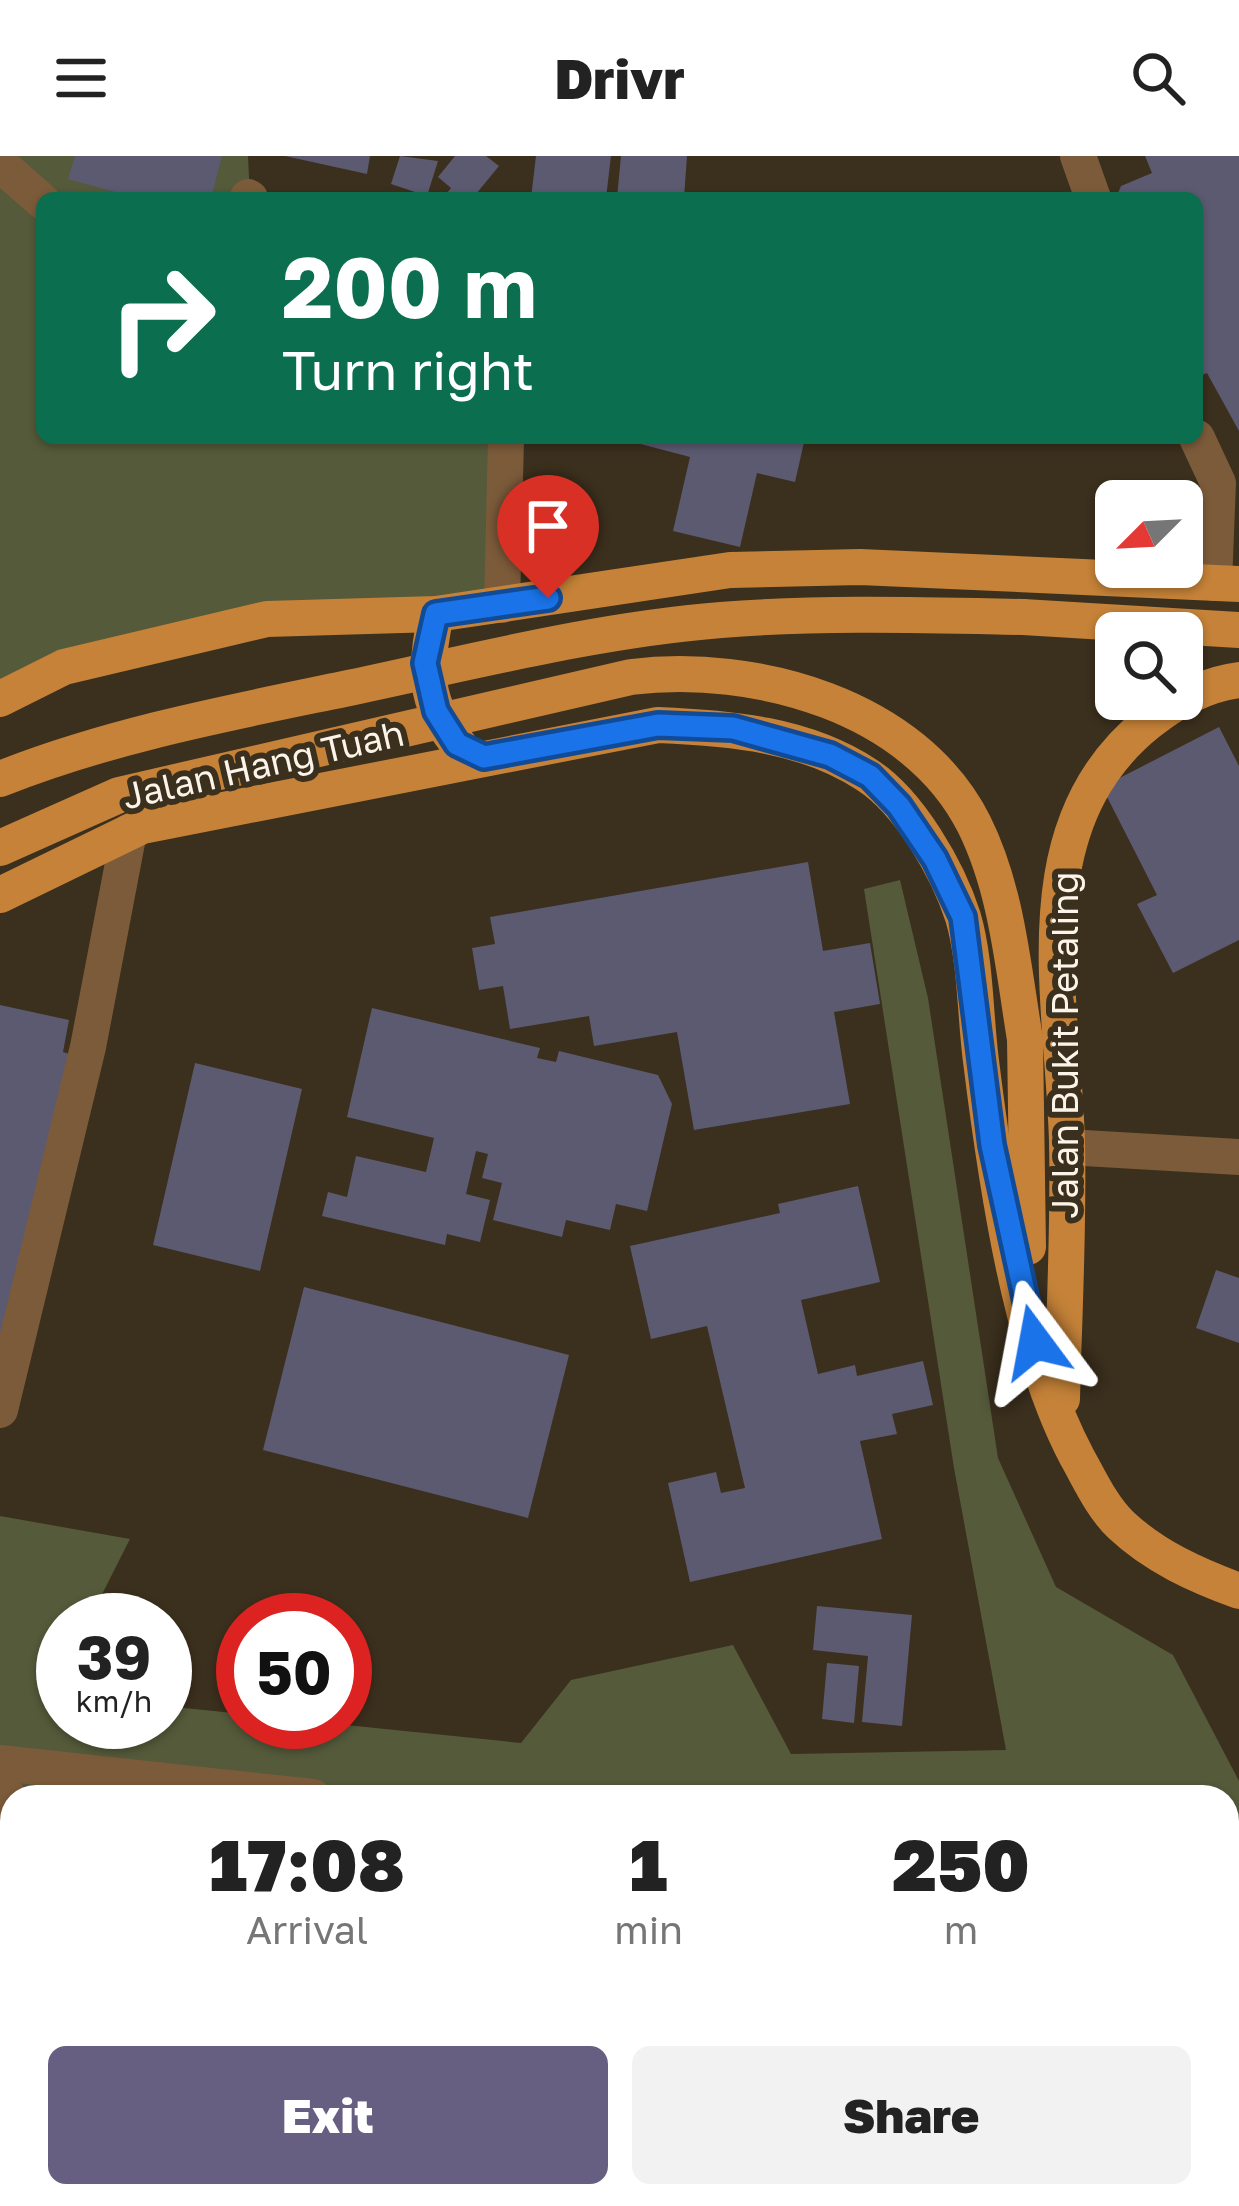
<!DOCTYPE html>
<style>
:root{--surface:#fff;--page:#f2f2f2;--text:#222;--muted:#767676;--accent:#675f81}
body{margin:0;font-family:"Golos Text",sans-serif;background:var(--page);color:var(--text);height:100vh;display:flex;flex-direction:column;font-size:45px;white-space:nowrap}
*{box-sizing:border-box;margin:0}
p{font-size:39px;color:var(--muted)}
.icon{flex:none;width:66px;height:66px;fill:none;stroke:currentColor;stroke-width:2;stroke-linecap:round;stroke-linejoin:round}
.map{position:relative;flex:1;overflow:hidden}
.drawer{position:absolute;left:0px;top:1629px;width:1239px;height:423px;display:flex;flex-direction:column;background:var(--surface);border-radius:36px 36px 0 0;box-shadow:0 3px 9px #0004}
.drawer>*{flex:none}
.banner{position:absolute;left:36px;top:36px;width:1167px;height:252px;border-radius:18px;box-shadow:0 3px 9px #0004;background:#0b6e4f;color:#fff;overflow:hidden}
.needle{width:78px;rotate:246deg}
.fabs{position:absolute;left:1095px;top:324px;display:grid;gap:24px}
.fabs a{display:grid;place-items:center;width:108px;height:108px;border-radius:18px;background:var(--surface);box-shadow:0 3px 9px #0004;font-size:60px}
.speed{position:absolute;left:36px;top:1437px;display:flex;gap:24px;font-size:60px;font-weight:700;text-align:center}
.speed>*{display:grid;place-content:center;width:156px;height:156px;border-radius:50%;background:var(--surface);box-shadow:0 3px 9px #0004;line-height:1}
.speed small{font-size:30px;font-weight:400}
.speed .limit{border:18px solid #d22;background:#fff;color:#111}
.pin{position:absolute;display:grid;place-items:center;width:102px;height:102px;color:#fff;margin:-123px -51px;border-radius:50% 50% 50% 0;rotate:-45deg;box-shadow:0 0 12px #0007}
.pin .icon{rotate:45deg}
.me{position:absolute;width:132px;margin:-66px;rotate:347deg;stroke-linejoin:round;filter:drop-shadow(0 0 9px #0008)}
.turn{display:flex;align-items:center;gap:42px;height:252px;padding:0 48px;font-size:54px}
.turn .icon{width:156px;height:156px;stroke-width:2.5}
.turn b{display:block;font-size:84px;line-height:102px}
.eta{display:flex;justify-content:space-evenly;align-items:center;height:204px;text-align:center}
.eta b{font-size:72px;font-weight:800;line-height:84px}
.button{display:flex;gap:24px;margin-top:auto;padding:24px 48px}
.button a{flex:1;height:138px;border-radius:18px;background:var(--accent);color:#fff;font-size:48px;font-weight:800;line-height:138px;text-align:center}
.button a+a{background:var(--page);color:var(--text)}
header{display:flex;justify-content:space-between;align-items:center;height:156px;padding:0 48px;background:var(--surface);font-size:54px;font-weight:800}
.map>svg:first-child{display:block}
.green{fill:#545a3a}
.building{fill:#5c5a70}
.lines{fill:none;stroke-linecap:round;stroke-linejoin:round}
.path{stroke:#a59b8d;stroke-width:6;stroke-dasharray:3 9;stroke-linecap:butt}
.minor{stroke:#7c5b3a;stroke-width:36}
.major{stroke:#c58238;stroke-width:36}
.major-bridge{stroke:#c58238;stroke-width:36}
.route-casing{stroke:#114b97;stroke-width:30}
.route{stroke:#1a73e8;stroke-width:21}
.labels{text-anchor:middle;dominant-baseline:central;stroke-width:12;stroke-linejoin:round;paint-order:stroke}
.street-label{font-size:36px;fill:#fcf4e8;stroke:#3b2f1d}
</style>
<header><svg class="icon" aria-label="menu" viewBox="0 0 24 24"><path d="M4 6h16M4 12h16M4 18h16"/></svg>Drivr<svg class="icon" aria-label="search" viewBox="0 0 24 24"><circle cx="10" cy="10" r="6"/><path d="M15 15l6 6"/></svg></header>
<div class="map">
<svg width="1239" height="2050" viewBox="0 0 1239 2050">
<rect width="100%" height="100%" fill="#3b2f1d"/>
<g class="green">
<path d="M0 0H248L250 42H42V282H501L502 449 267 463 0 546Z"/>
<path d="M900 724 928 842 998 1302 1056 1431 1173 1499 1239 1625V1690H1227V1641H60L0 1633V1360L130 1383 89 1464H63V1516L52 1538 63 1540V1566H165V1550L243 1558V1566H317L521 1587 571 1524 733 1489 791 1598 1006 1594 954 1312 864 733Z"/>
</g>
<g class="building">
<path d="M75 0H222L211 42H137L68 23Z"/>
<path d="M285 0H370L367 18Z"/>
<path d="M400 0 438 5 427 40 391 28Z"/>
<path d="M455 0H486L499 10 476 38 481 42H443L451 32 438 21Z"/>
<path d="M536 0H611L606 42H531Z"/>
<path d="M621 0H687L684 42H617Z"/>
<path d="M1145 0H1239V275L1207 217 1197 221V42H1116L1121 30 1152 17Z"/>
<path d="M618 282H805L795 326 757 317 740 391 673 375 690 301Z"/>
<path d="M1219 571 1239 610V784L1173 817 1137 748 1157 739 1102 631Z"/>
<path d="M808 706 823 795 870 787 880 848 834 856 850 948 694 974 677 876 594 890 589 860 510 873 503 830 479 834 472 792 495 788 490 761Z"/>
<path d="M0 849 69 864 63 896 79 901 0 1186Z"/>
<path d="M372 852 540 892 537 902 556 906 559 895 658 919 672 948 647 1055 616 1048 610 1074 566 1064 562 1081 493 1064 502 1027 482 1022 488 998 476 995 466 1038 490 1044 480 1086 447 1078 445 1089 322 1060 328 1036 347 1041 356 1000 426 1016 434 982 347 961Z"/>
<path d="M195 907 302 933 260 1115 153 1089Z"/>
<path d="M858 1030 880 1126 801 1144 818 1218 855 1209 857 1220 923 1205 933 1249 892 1258 897 1278 860 1285 882 1383 690 1426 668 1327 716 1316 721 1337 745 1332 707 1170 651 1183 630 1090 780 1057 778 1048Z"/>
<path d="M1216 1114 1239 1122V1187L1196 1172Z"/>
<path d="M304 1131 569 1199 528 1362 263 1294Z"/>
<path d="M817 1450 912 1459 902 1570 862 1566 868 1500 813 1494Z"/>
<path d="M827 1507 859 1510 854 1567 822 1563Z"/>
<path d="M1227 1914 1239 1927V1998L1232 1990 1227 1995Z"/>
<path d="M0 1965 12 1967V2043L0 2042Z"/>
<path d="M37 2040H73L72 2050H36Z"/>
<path d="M233 2040H491L490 2050H232Z"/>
<path d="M588 2040 628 2044 627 2050H587Z"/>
</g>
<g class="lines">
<path class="path" d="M800 2050 825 2042"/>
<g class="minor">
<path d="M1078 0 1093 42"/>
<path d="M0 8 42 45"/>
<path d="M248 41 250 42"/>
<path d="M1197 282 1218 327 1214 427"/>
<path d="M502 449 506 282"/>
<path d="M1067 991 1239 1001"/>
<path d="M0 1254 88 891 129 676"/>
<path d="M0 1607 313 1641"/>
<path d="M0 1624 12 1650"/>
<path d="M1227 1807 1239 1820"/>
<path d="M159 2040 160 2050"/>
</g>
<g class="major">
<path d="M436 458C425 509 422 547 459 589"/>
<path d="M1023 461 1239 474"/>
<path d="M0 543 64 511 267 463 436 458 730 414 860 411 1239 428"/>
<path d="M0 739 142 670 658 569C730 572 805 578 867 619 909 646 948 714 963 761 976 805 975 859 981 905 996 1026 1020 1194 1077 1301 1090 1324 1102 1351 1121 1369 1155 1401 1196 1419 1239 1435"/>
<path d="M1025 883 1028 1091"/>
<path d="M1062 1243C1064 1158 1069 1071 1067 986 1063 841 1019 669 1149 566 1175 545 1206 528 1239 524"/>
<path d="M1227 1710 1239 1707"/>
<path d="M1227 1740 1239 1742"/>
</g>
<g class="major-bridge">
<path d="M0 623C111 579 228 557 344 533 468 507 595 474 721 464 822 456 922 459 1023 461"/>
<path d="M0 692 119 639 631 521C755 506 914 549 974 668 1007 734 1013 811 1025 883"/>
</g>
</g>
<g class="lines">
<defs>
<path id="route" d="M548 442 436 458 425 507 436 555 457 588 484 601 658 569 733 572 830 599 870 620 899 650 935 703 963 761 992 989 1035 1186"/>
</defs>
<use href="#route" class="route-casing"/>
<use href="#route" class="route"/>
</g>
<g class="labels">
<g class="street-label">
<text transform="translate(263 608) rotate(-13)">Jalan Hang Tuah</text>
<text transform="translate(1064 889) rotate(-90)">Jalan Bukit Petaling</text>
</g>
</g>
</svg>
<div class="fabs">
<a><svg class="needle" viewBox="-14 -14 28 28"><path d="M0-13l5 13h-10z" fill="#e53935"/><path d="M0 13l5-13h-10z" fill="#767676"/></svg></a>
<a><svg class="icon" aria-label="search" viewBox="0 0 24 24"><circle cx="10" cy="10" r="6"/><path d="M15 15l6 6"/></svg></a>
</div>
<div class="speed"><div>39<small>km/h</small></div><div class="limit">50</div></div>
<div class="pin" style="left:548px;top:442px;background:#d93025"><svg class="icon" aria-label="arrive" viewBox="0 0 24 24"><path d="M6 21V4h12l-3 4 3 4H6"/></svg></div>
<svg class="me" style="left:1035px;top:1186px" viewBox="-20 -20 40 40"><path d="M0-17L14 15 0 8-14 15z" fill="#1a73e8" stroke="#fff" stroke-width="4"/></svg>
<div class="banner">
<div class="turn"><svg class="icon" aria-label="right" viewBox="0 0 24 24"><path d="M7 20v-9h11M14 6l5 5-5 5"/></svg><div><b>200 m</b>Turn right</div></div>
</div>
<section class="drawer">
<div class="eta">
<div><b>17:08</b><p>Arrival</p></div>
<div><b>1</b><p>min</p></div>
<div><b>250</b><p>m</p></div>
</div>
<div class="button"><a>Exit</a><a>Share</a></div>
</section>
</div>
